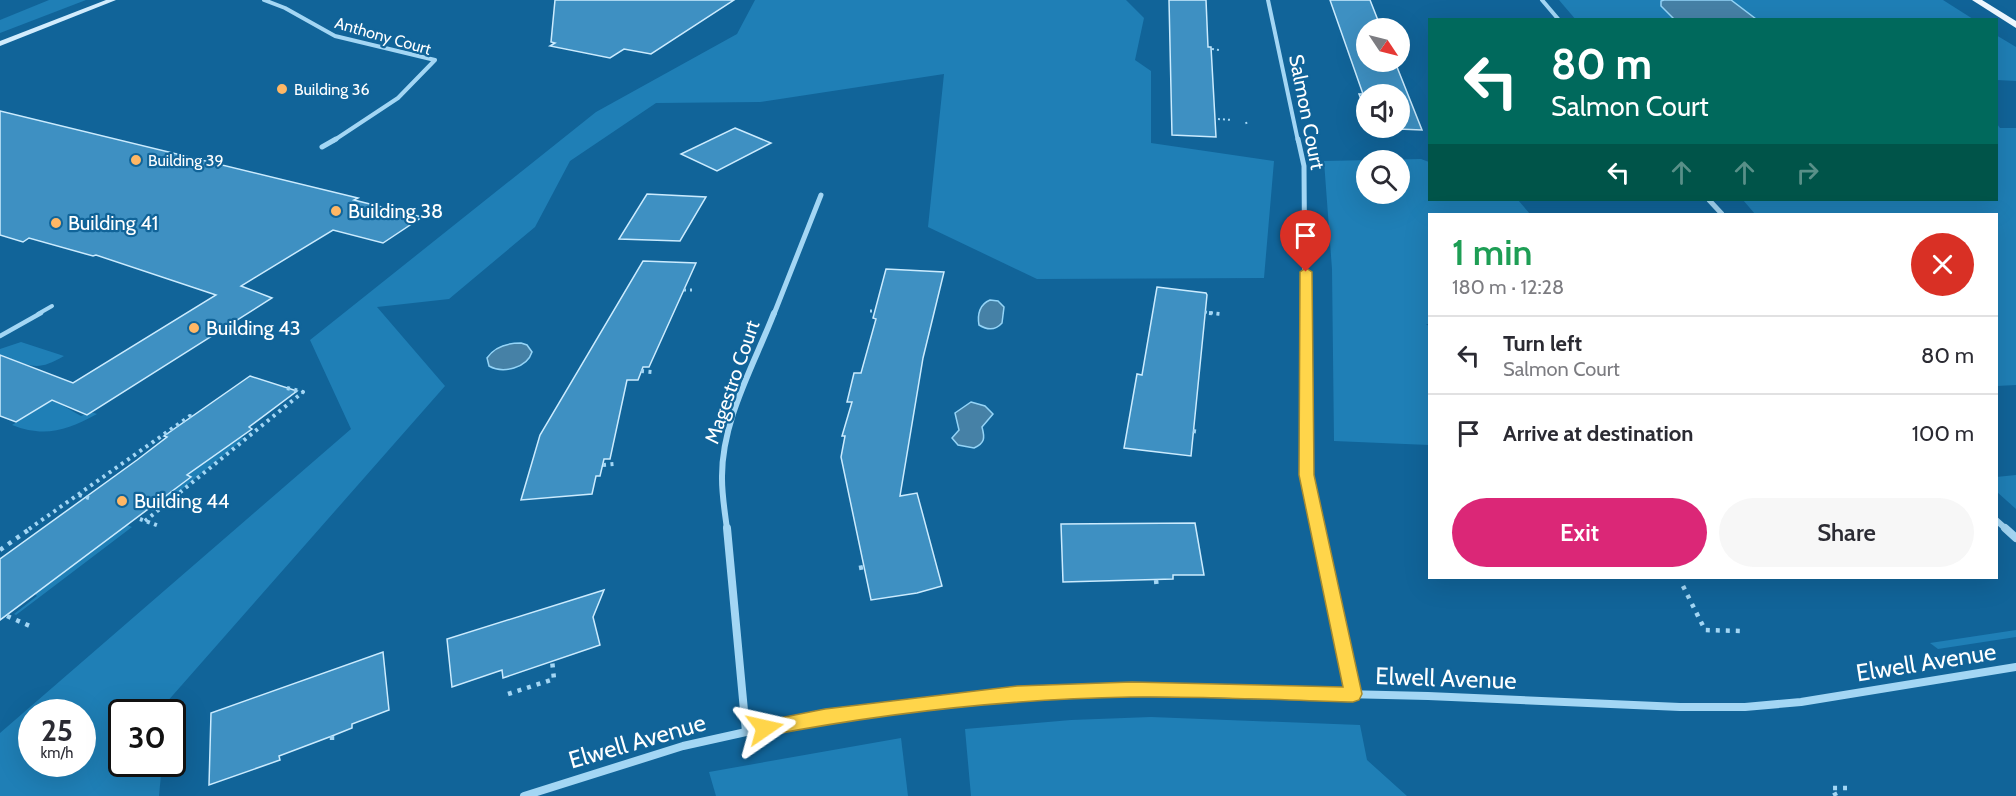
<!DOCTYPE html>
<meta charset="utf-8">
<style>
:root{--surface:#fff;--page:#f7f7f7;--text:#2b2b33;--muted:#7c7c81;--line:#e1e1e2;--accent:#db2777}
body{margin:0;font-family:Cabin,sans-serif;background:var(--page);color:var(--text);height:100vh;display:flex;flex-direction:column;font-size:22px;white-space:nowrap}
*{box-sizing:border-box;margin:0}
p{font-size:20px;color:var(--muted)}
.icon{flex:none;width:33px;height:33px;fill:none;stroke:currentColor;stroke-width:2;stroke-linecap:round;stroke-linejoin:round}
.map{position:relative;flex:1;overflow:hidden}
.panel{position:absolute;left:1428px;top:213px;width:570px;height:366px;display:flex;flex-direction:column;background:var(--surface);border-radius:0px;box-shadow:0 6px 24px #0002}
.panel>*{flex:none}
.banner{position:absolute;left:1428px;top:18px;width:570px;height:183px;border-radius:0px;box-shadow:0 6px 24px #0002;background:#00695c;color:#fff;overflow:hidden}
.needle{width:39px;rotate:125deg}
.buttons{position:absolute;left:1356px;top:18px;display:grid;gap:12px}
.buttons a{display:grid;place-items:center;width:54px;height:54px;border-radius:50%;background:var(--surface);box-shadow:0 6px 24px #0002;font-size:30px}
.speed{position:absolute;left:18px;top:699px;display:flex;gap:12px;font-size:30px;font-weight:700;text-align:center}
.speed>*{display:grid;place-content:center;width:78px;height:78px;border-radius:50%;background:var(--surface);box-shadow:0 6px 24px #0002;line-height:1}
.speed small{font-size:15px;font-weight:400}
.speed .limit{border:3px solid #111;border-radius:9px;background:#fff;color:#111}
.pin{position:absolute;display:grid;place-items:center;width:51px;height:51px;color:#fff;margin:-62px -26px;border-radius:50% 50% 50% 0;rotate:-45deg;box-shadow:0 0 6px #0007}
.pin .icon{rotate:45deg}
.me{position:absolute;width:66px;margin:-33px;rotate:79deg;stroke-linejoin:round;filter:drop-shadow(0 0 4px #0008)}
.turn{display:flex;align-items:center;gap:21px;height:126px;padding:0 24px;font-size:27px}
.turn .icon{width:78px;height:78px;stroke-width:2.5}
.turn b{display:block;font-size:42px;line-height:51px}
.lanes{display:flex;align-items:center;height:57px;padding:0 24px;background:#0003;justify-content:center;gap:30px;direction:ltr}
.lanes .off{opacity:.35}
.round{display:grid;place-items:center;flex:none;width:63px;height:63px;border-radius:32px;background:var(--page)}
.head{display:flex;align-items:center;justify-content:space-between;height:102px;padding:0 24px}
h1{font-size:36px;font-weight:600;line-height:45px;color:#1e9e55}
.primary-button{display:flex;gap:12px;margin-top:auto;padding:12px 24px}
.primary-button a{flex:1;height:69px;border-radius:36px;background:var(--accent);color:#fff;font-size:24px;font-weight:600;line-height:69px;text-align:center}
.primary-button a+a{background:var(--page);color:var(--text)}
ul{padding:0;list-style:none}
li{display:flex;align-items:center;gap:18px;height:78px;padding:0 24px;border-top:2px solid var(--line)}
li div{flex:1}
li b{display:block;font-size:22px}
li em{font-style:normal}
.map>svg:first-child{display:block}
.green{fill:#1f7fb6;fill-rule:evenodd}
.water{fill:#4681a6;stroke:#94d4f7;stroke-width:1.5}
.building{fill:#3e90c2;stroke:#cbebfe;stroke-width:1.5}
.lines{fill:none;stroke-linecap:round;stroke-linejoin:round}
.path-far3{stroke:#a3d6f4;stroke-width:2;stroke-dasharray:2 3;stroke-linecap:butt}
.path-far2{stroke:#a3d6f4;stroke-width:3;stroke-dasharray:2 4;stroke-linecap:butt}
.path-far1{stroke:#a3d6f4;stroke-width:4;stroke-dasharray:3 4.5;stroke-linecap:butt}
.path{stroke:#a3d6f4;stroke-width:4.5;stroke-dasharray:4 6;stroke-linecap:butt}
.lane-far1{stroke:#a3d6f4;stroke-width:4}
.lane{stroke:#a3d6f4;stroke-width:4.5}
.street-far3{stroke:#a3d6f4;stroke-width:4}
.street-far2{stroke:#a3d6f4;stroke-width:5}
.street-far1{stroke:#a3d6f4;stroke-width:6}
.street{stroke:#a3d6f4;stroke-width:8}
.secondary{fill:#d2ecfd;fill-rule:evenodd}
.primary{fill:#eff8ff;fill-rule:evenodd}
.route{fill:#ffd54a;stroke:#a68a30;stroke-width:1.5}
.poi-dot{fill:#ffb765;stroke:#116499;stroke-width:2}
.labels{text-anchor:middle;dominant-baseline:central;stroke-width:4.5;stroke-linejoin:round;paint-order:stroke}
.far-street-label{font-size:16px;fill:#fff;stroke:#116499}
.far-poi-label{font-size:16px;fill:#fff;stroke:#116499;text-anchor:start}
.street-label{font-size:20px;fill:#fff;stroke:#116499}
.poi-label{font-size:20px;fill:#fff;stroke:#116499;text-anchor:start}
.near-street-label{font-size:24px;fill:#fff;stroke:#116499}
</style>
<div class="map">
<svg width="2016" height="796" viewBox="0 0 2016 796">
<rect width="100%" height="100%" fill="#116499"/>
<g class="green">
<path d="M49 0H86L0 33V20Z"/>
<path d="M755 0H1126L1144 18 1135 60 1151 71V143L1274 161 1264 278 1037 279 928 227 944 74 760 102 656 103 570 161 535 227 449 299 377 307 445 386 166 703 165 712H122V764H162L159 796H0V733L351 429 310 340 596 112 737 34ZM32 712H82V764H32Z"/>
<path d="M1559 0H1943L1973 19 1576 20Z"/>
<path d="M1996 35 2016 47V81L1997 80Z"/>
<path d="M1997 124 2000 128H2016V385L1997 386 1996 214H1755L1743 200H1996Z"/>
<path d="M1421 159 1429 162 1430 200H1518L1530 214H1430V324H1426L1430 327 1429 445 1334 441 1332 269 1324 161ZM1366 160H1400V194H1366Z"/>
<path d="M21 342 64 356C38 371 33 367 6 357L0 360V349Z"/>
<path d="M53 400 81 416 91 412 97 414C67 430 45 438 12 425Z"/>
<path d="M240 437 245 438 165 503 153 511 148 509 191 477 186 475Z"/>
<path d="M2016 475V509L1997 492 1996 477Z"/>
<path d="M127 525 132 527 16 615 14 614 37 596 35 594Z"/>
<path d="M2016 630V637L1938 649 1930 643Z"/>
<path d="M1151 717 1360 725 1367 760 1407 796H971L965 729 1071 720Z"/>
<path d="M901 738 908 796H716L709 772Z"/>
</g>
<g class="water">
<path d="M1664 0H1731L1756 19H1674L1661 6V1Z"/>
<path d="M990 300 998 301 1004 307 1002 323C995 331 987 330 979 325 977 314 980 304 990 300Z"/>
<path d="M521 343 527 345 532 352C527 368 503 374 489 366L487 358C495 346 507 343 521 343Z"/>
<path d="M971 402 985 406 993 414 982 427C985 438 985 443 974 448L958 445 952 438 959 430 955 413Z"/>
</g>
<g class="building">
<path d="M555 0H734L651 54 624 49 610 58 550 46 555 43 551 42Z"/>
<path d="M1169 0H1206L1208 47H1211L1216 137 1172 135Z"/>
<path d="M1330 0H1370L1381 28H1366V62H1395L1422 130 1373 128H1400V94H1366V112L1359 94H1363Z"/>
<path d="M0 111 358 198 354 200 422 217 383 243 333 230 241 286 272 298 87 415 52 400 16 422 0 416V355L73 383 216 295 96 255 93 256 29 238 23 242 0 235Z"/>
<path d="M735 128 771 143 717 171 681 154Z"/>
<path d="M647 194 706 197 680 241 619 239Z"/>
<path d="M643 261 696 263 649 367H643L638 380H627L610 459H604L600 476H596L592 494 521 500 540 435Z"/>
<path d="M886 269 944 272 923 358 900 496 917 493 942 586 917 593 871 600 841 457 845 436H842L852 402H847L854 373H861L876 319 873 318Z"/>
<path d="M1157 287 1206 293 1207 295 1191 456 1124 448 1137 374 1142 375Z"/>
<path d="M250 376 297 391 249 427 252 429 187 475 191 477 0 620V559L137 460 167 437 164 436Z"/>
<path d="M1195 523 1204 575H1173V579L1063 582 1061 524Z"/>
<path d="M604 590 593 617 600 645 503 678 502 670 452 687 447 639Z"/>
<path d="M383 652 389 710 352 724V728L332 736 279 756 280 760 209 785 211 713Z"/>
</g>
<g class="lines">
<g class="path-far3">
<path d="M1212 49 1219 50"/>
<path d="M1218 119 1232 120"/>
<path d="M1246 122 1247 125"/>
</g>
<g class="path-far2">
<path d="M684 290H693"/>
<path d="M870 311H875"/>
<path d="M1205 312 1221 314"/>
</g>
<g class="path-far1">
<path d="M1209 313 1221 314"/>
<path d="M641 371 652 372"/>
<path d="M1193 431 1200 432"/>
<path d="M603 465 614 464"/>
<path d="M79 495 89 498"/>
<path d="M140 519 159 526"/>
<path d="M145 521 303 392 283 387"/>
<path d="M29 529 190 416 195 418"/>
</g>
<g class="path">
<path d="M0 550 31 528"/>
<path d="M859 568 864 567"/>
<path d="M1156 580 1157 589"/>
<path d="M1683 586 1705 630 1743 631"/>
<path d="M7 616 30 626"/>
<path d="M508 694 554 679 552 660"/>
<path d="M332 736V745"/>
<path d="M1836 796 1832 788H1847"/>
</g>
<path class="lane-far1" d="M38 314 52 306"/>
<path class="lane" d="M0 336 41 313"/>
<g class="street-far3">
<path d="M264 0 285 8 335 36 435 60 398 98 333 141"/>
<path d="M1268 0 1298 141"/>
<path d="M1542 0 1559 20"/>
</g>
<g class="street-far2">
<path d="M1298 139 1304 166 1305 314"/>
<path d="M322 147 336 139"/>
<path d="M1709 200 1722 214"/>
<path d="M774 314 821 195"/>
</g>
<g class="street-far1">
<path d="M1305 313 1307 475 1318 529"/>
<path d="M1996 520 2006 529"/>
<path d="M727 529C725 513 722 496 722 479 721 421 754 365 774 313"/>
</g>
<g class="street">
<path d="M727 528 746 732"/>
<path d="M1318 528 1353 694"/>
<path d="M2005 528 2016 538"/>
<path d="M524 796 683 746 746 732 825 717 1017 694 1132 689 1428 696 1680 707H1745L1801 702 2016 667"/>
</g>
<path class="secondary" d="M106 0H116L0 46V41Z"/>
<path class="primary" d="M1972 0H1982L2016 21V28Z"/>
</g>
<path class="route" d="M1306 268 1312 272 1314 475 1362 694 1359 700 1353 702C1279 700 1205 696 1131 697 1009 699 885 713 765 736L759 734 756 728 759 722 825 709 1017 686 1132 682 1343 687 1299 475 1300 272Z"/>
<g class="poi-dot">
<circle cx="282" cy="89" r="6"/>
<circle cx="136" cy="160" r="6"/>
<circle cx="336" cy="211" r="6"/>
<circle cx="56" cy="223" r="6"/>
<circle cx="194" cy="328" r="6"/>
<circle cx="122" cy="501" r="6"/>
</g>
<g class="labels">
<g class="far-street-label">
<text transform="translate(383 36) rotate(16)">Anthony Court</text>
</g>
<g class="far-poi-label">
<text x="294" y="89">Building 36</text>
<text x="148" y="160">Building 39</text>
</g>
<g class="street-label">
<text transform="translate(1307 112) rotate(79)">Salmon Court</text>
<text transform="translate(732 382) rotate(-71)">Magestro Court</text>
</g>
<g class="poi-label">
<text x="348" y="211">Building 38</text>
<text x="68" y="223">Building 41</text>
<text x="206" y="328">Building 43</text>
<text x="134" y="501">Building 44</text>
</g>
<g class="near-street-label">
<text transform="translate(1926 662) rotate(-9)">Elwell Avenue</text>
<text transform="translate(1446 678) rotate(2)">Elwell Avenue</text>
<text transform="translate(637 741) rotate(-16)">Elwell Avenue</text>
</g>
</g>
</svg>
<div class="buttons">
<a><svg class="needle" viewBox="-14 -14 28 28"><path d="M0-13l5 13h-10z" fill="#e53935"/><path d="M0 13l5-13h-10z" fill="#7c7c81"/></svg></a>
<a><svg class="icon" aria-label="sound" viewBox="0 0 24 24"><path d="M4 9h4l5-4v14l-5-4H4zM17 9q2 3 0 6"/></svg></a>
<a><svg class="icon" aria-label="search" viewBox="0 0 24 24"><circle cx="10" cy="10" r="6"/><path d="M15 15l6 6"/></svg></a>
</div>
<div class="speed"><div>25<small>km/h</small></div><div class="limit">30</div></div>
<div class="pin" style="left:1306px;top:272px;background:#d93025"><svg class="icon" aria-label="arrive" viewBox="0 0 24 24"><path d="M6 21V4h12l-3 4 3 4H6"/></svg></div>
<svg class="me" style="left:765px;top:728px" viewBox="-20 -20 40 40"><path d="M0-17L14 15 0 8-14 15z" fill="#ffd54a" stroke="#fff" stroke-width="4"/></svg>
<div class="banner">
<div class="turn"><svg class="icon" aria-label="left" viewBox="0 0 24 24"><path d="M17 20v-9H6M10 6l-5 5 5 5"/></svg><div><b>80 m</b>Salmon Court</div></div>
<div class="lanes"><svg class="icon" aria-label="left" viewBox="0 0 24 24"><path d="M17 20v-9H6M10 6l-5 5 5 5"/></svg><svg class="icon off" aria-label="ahead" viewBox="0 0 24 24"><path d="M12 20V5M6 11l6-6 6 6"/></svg><svg class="icon off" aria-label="ahead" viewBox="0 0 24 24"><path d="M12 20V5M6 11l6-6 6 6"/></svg><svg class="icon off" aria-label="right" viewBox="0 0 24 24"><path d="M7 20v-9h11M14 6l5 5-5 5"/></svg></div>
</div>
<section class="panel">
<div class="head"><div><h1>1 min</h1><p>180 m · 12:28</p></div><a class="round" style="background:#d93025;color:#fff"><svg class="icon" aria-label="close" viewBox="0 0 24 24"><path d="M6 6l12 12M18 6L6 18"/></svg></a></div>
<ul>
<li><svg class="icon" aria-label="left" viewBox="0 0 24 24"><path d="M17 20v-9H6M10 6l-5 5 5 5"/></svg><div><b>Turn left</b><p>Salmon Court</p></div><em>80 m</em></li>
<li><svg class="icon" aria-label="arrive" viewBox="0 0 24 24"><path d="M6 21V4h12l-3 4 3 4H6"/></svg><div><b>Arrive at destination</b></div><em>100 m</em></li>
</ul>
<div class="primary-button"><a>Exit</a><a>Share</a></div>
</section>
</div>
